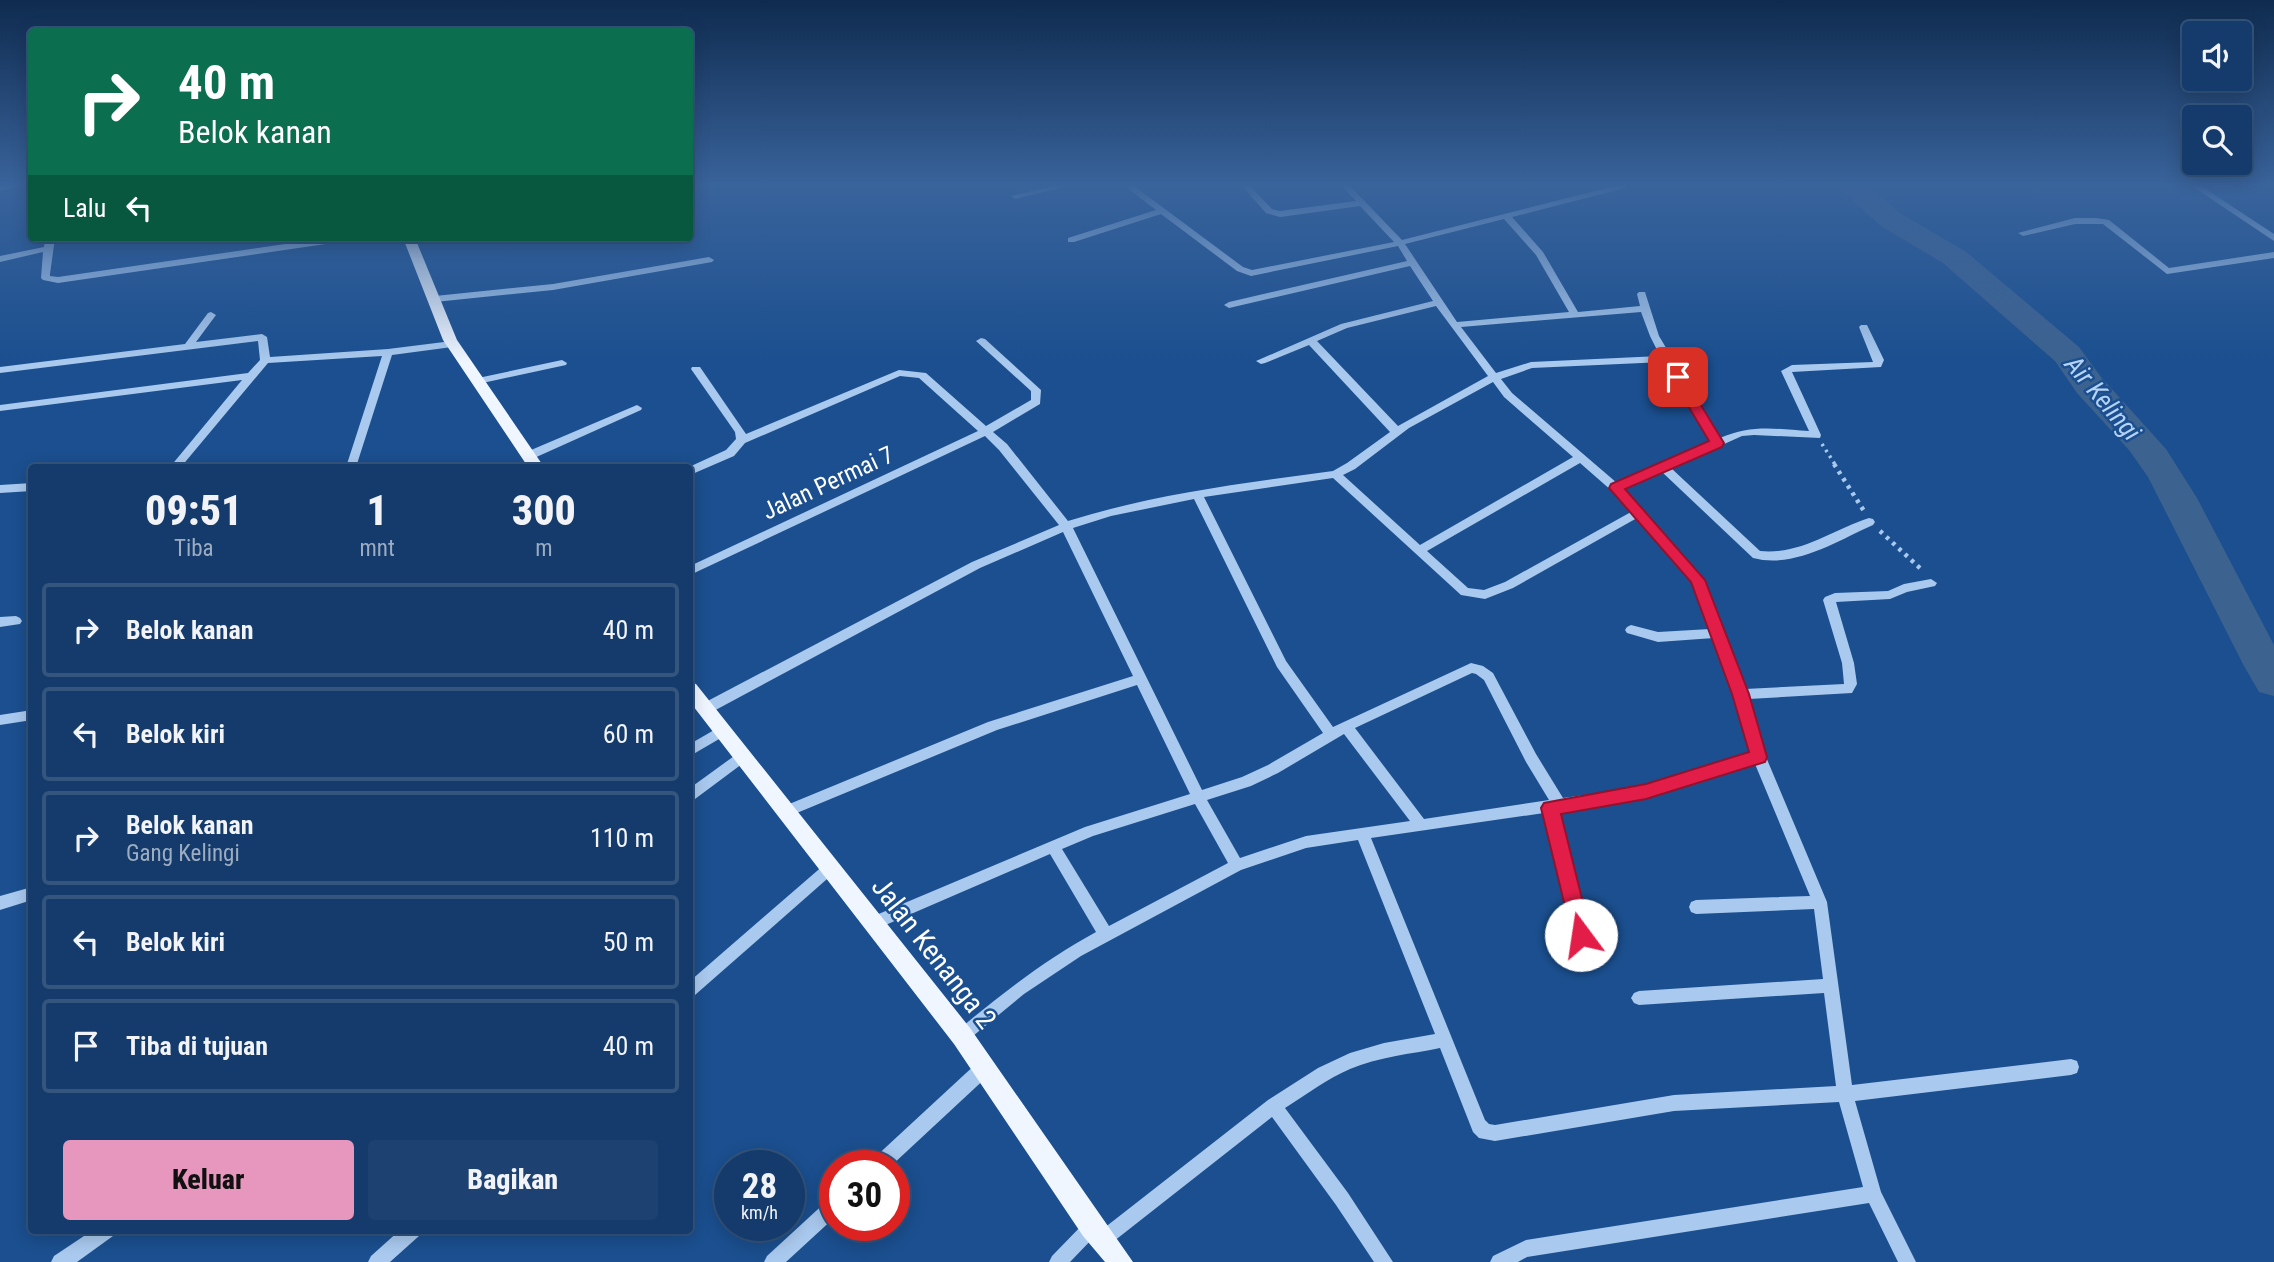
<!DOCTYPE html>
<html lang="id">
<style>
:root{--surface:#143b6b;--page:#1d4271;--text:#f1f3f6;--muted:#9dadc1;--line:#33557e;--accent:#e797bd}
body{margin:0;font-family:"Roboto Condensed",sans-serif;background:var(--page);color:var(--text);height:100vh;display:flex;flex-direction:column;font-size:26px;white-space:nowrap}
*{box-sizing:border-box;margin:0}
p{font-size:23px;color:var(--muted)}
.icon{flex:none;width:38px;height:38px;fill:none;stroke:currentColor;stroke-width:2;stroke-linecap:round;stroke-linejoin:round}
.map{position:relative;flex:1;overflow:hidden}
.drawer{position:absolute;left:28px;top:464px;width:665px;height:770px;display:flex;flex-direction:column;background:var(--surface);border-radius:7px;box-shadow:0 4px 18px #0003,0 0 0 2px var(--line)}
.drawer>*{flex:none}
.banner{position:absolute;left:28px;top:28px;width:665px;height:214px;border-radius:7px;box-shadow:0 4px 18px #0003,0 0 0 2px var(--line);background:#0b6e4f;color:#fff;overflow:hidden}
.tools{position:absolute;left:2182px;top:21px;display:grid;gap:14px}
.tools a{display:grid;place-items:center;width:70px;height:70px;border-radius:7px;background:var(--surface);box-shadow:0 4px 18px #0003,0 0 0 2px var(--line);font-size:35px}
.speed{position:absolute;left:714px;top:1150px;display:flex;gap:14px;font-size:35px;font-weight:700;text-align:center}
.speed>*{display:grid;place-content:center;width:91px;height:91px;border-radius:50%;background:var(--surface);box-shadow:0 4px 18px #0003,0 0 0 2px var(--line);line-height:1}
.speed small{font-size:18px;font-weight:400}
.speed .limit{border:10px solid #d22;background:#fff;color:#111}
.pin{position:absolute;display:grid;place-items:center;width:60px;height:60px;color:#fff;margin:-30px;border-radius:14px;box-shadow:0 4px 10px #0006}
.me{position:absolute;width:77px;margin:-38px;rotate:346deg;stroke-linejoin:round;filter:drop-shadow(0 0 5px #0008)}
.turn{display:flex;align-items:center;gap:24px;height:147px;padding:0 35px;font-size:32px}
.turn .icon{width:91px;height:91px;stroke-width:2.5}
.turn b{display:block;font-size:49px;line-height:60px}
.then{display:flex;align-items:center;height:66px;padding:0 35px;background:#0003;gap:14px;font-size:26px}
.eta{display:flex;justify-content:space-evenly;align-items:center;height:119px;text-align:center}
.eta b{font-size:42px;font-weight:800;line-height:49px}
.button{display:flex;gap:14px;margin-top:auto;padding:14px 35px}
.button a{flex:1;height:80px;border-radius:7px;background:var(--accent);color:#111;font-size:28px;font-weight:800;line-height:80px;text-align:center}
.button a+a{background:var(--page);color:var(--text)}
ul{padding:0;list-style:none}
li{display:flex;align-items:center;gap:21px;height:94px;margin:0 14px 10px;padding:0 21px;border:4px solid var(--line);border-radius:7px}
li div{flex:1}
li b{display:block;font-size:26px}
li em{font-style:normal}
.map>svg:first-child{display:block}
.lines{fill:none;stroke-linecap:round;stroke-linejoin:round}
.river{fill:#3c6290;fill-rule:evenodd}
.path-far1{stroke:#a9c9ee;stroke-width:3.5;stroke-dasharray:2.5 4.5;stroke-linecap:butt}
.path{stroke:#a9c9ee;stroke-width:4.5;stroke-dasharray:3.5 5;stroke-linecap:butt}
.minor{fill:#a9c9ee;fill-rule:evenodd}
.major{fill:#f0f6ff;fill-rule:evenodd}
.route{fill:#e11d48;stroke:#92132f;stroke-width:2}
.labels{text-anchor:middle;dominant-baseline:central;stroke-width:5;stroke-linejoin:round;paint-order:stroke}
.street-label{font-size:24px;fill:#fff;stroke:#1b4f8f}
.water-label{font-size:26px;font-style:italic;fill:#b5d3f5;stroke:#1b4f8f}
.near-street-label{font-size:28px;fill:#fff;stroke:#1b4f8f}
</style>
<div class="map">
<svg width="2274" height="1262" viewBox="0 0 2274 1262">
<rect width="100%" height="100%" fill="#1b4f8f"/>
<g class="lines">
<path class="river" d="M1837 186H1868L1901 214 1965 251 2079 347 2101 377 2166 449 2197 498 2274 645V696L2259 692 2244 666 2148 477 2129 450 2077 393 2055 361 1943 263 1881 226Z"/>
<path class="path-far1" d="M1822 444 1836 466"/>
<g class="path">
<path d="M1834 464 1864 511"/>
<path d="M1880 531 1922 570"/>
</g>
<g class="minor">
<path d="M0 186H17L0 191Z"/>
<path d="M1054 186H1068L1015 199 1011 196Z"/>
<path d="M1125 186H1134L1243 267 1252 270 1394 242 1360 206 1280 217 1266 213 1242 186H1250L1272 209 1280 211 1356 201 1342 186H1350L1402 240 1614 186H1626L1625 188 1512 217 1543 252 1578 312 1640 306 1637 294 1639 292H1645L1659 336 1720 438C1752 424 1775 429 1809 431L1781 371 1792 365 1873 362 1859 327 1861 325H1867L1884 360 1881 367 1792 372 1821 435 1820 438 1754 435 1742 436 1671 468 1760 551C1801 555 1832 530 1869 518L1873 519 1875 522 1873 525C1837 541 1794 569 1753 558L1662 472 1623 489 1702 577 1745 689 1844 684 1842 663 1823 600 1825 597 1835 593 1888 591 1904 584 1931 579 1937 583 1935 586 1907 592 1890 599 1836 602 1854 663 1857 684 1852 693 1749 699 1766 757 1827 902 1852 1085 2071 1059 2077 1061 2079 1067 2077 1073 2071 1075 1855 1101 1881 1192 1916 1262H1898L1869 1203 1527 1257 1518 1262H1490L1493 1256 1526 1240 1863 1187 1839 1102 1674 1111 1495 1141 1479 1138 1473 1132 1440 1048C1411 1054 1378 1057 1350 1069 1327 1079 1307 1094 1285 1108L1348 1193 1393 1262H1374L1336 1205 1272 1117 1109 1245 1103 1248 1097 1245 1094 1239 1096 1235 1070 1262H1049L1052 1256 1086 1221 1092 1218 1098 1221 1101 1227 1099 1232 1268 1100 1318 1068 1350 1053 1384 1043 1435 1034 1358 840 1306 848 1241 870 1081 956 1024 994 967 1041 962 1044 957 1041 954 1036 957 1031C1001 994 1045 960 1096 932L1050 854 874 930 869 928 867 923 869 918 1085 827 1190 794 1137 685 997 730 792 815 787 817 782 815 780 811 782 807 988 722 1133 676 1063 532 980 568 710 713H700L699 709 700 705 972 562 1059 525 999 450 985 436 690 575V566L978 431 919 378 900 376 745 443 734 456 690 475 689 467 726 450 736 439 735 432 691 369 692 367H700L746 434 899 370 926 373 986 426 1031 400V391L976 341 981 338 985 339 1041 390 1040 404 993 432 1007 444 1068 521C1154 494 1244 483 1333 471L1347 463 1390 432 1309 345 1265 363 1261 364 1256 361 1341 324 1433 301 1410 266 1229 308 1224 305 1229 302 1407 261 1398 246 1251 276 1237 271 1161 214 1074 242H1068V238L1156 210ZM1504 219 1536 255 1569 312 1457 322 1405 244ZM1436 306 1488 376 1398 426 1317 341 1347 328ZM1641 312 1650 336 1660 356 1531 362 1496 373 1461 327ZM1664 362 1689 402 1711 442 1617 483 1512 393 1501 379 1532 368ZM1493 382 1504 397 1573 457 1420 545 1343 475 1355 469 1409 428ZM1580 463 1612 491 1631 512 1505 582 1484 590 1468 588 1427 551ZM1333 478 1461 595 1485 599 1513 588 1637 518 1693 582 1710 629 1658 632 1631 625 1627 627 1625 630 1627 633 1658 642 1714 638 1735 694 1751 754 1646 786 1563 798 1536 754 1493 673 1483 666 1471 663 1333 727 1286 661 1204 497ZM1194 499 1277 667 1323 733 1268 765 1242 777 1202 790 1073 528 1111 516ZM1472 673 1476 674 1484 680 1526 762 1549 800 1424 819 1355 728ZM1344 734 1410 821 1306 836 1240 858 1207 800 1251 786 1278 773ZM1755 764 1810 896 1696 900 1691 902 1689 907 1691 912 1696 914 1814 909 1823 979 1639 991 1634 993 1631 998 1634 1003 1639 1005 1824 993 1836 1086 1674 1095 1495 1125 1489 1124 1485 1120 1371 838 1544 813 1574 935 1576 940 1581 942 1586 940 1588 935 1558 811 1646 798ZM1195 804 1228 863 1109 926 1062 849 1093 836Z"/>
<path d="M2192 186H2201L2274 234V241Z"/>
<path d="M2075 218H2096L2109 220 2169 268 2274 252V258L2167 274 2103 224H2075L2023 236 2018 233Z"/>
<path d="M45 238H55L50 274V276L58 277 327 238H351L346 241 58 283 43 280 41 278 43 252 0 262V256L44 247Z"/>
<path d="M709 257 714 260 712 262 553 290 435 302 430 299 435 296 553 284Z"/>
<path d="M211 312 216 315 196 342 262 334 267 337 270 357 388 349 452 341 457 344 452 347 392 355 356 467H346L382 356 268 363 181 467H170L242 380 0 411V405L248 373 260 360 258 341 0 373V367L185 344 208 313Z"/>
<path d="M562 360 567 363 566 365 478 384 473 381 478 378Z"/>
<path d="M637 405 642 408 641 410 532 459H524L523 456 524 453Z"/>
<path d="M32 483V491L0 493V485Z"/>
<path d="M16 616 20 618 22 621 20 624 0 627V617Z"/>
<path d="M32 710V720L0 725V715Z"/>
<path d="M721 726 726 727 728 731 726 735 690 756V744Z"/>
<path d="M741 751 746 753 748 757 746 761 695 799 690 801V788Z"/>
<path d="M830 862 835 864 837 868 835 872 695 995 690 997V981L825 864Z"/>
<path d="M32 887V900L0 910V896Z"/>
<path d="M984 1060 990 1062 992 1068 990 1074 891 1166H870L872 1160 978 1062Z"/>
<path d="M835 1197V1217L786 1262H764L767 1256 829 1199Z"/>
<path d="M93 1230H115L113 1236 77 1262H51L54 1256Z"/>
<path d="M400 1230H421L419 1236 390 1262H368L371 1256Z"/>
</g>
<g class="major">
<path d="M403 238H415L457 340 544 467H528L443 340Z"/>
<path d="M690 682 696 684 970 1028 1133 1262H1105L1083 1236 954 1044 690 702Z"/>
</g>
</g>
<linearGradient id="sky" x2="0" y2="1"><stop stop-color="#0f2b4f"/><stop offset="0.51" stop-color="#39639b"/><stop offset="1" stop-color="#39639b" stop-opacity="0"/></linearGradient>
<rect width="2274" height="362" fill="url(#sky)"/>
<path class="route" d="M1678 373 1682 374 1724 443 1722 447 1625 489 1705 580 1749 694 1767 757 1765 762 1646 799 1561 814 1591 935 1588 942 1581 944 1575 942 1572 935 1541 808 1544 803 1646 784 1749 752 1732 694 1691 582 1609 488 1611 484 1709 441 1671 377Z"/>
<g class="labels">
<g class="street-label">
<text transform="translate(828 483) rotate(-25)">Jalan Permai 7</text>
</g>
<g class="water-label">
<text transform="translate(2103 398) rotate(50)">Air Kelingi</text>
</g>
<g class="near-street-label">
<text transform="translate(934 953) rotate(52)">Jalan Kenanga 2</text>
</g>
</g>
</svg>
<div class="tools">
<a><svg class="icon" aria-label="sound" viewBox="0 0 24 24"><path d="M4 9h4l5-4v14l-5-4H4zM17 9q2 3 0 6"/></svg></a>
<a><svg class="icon" aria-label="search" viewBox="0 0 24 24"><circle cx="10" cy="10" r="6"/><path d="M15 15l6 6"/></svg></a>
</div>
<div class="speed"><div>28<small>km/h</small></div><div class="limit">30</div></div>
<div class="pin" style="left:1678px;top:377px;background:#d93025"><svg class="icon" aria-label="arrive" viewBox="0 0 24 24"><path d="M6 21V4h12l-3 4 3 4H6"/></svg></div>
<svg class="me" style="left:1581px;top:935px" viewBox="-20 -20 40 40"><circle r="19" fill="#fff"/><path d="M0-13L10 11 0 6-10 11z" fill="#e11d48"/></svg>
<div class="banner">
<div class="turn"><svg class="icon" aria-label="right" viewBox="0 0 24 24"><path d="M7 20v-9h11M14 6l5 5-5 5"/></svg><div><b>40 m</b>Belok kanan</div></div>
<div class="then">Lalu<svg class="icon" aria-label="left" viewBox="0 0 24 24"><path d="M17 20v-9H6M10 6l-5 5 5 5"/></svg></div>
</div>
<section class="drawer">
<div class="eta">
<div><b>09:51</b><p>Tiba</p></div>
<div><b>1</b><p>mnt</p></div>
<div><b>300</b><p>m</p></div>
</div>
<ul>
<li><svg class="icon" aria-label="right" viewBox="0 0 24 24"><path d="M7 20v-9h11M14 6l5 5-5 5"/></svg><div><b>Belok kanan</b></div><em>40 m</em></li>
<li><svg class="icon" aria-label="left" viewBox="0 0 24 24"><path d="M17 20v-9H6M10 6l-5 5 5 5"/></svg><div><b>Belok kiri</b></div><em>60 m</em></li>
<li><svg class="icon" aria-label="right" viewBox="0 0 24 24"><path d="M7 20v-9h11M14 6l5 5-5 5"/></svg><div><b>Belok kanan</b><p>Gang Kelingi</p></div><em>110 m</em></li>
<li><svg class="icon" aria-label="left" viewBox="0 0 24 24"><path d="M17 20v-9H6M10 6l-5 5 5 5"/></svg><div><b>Belok kiri</b></div><em>50 m</em></li>
<li><svg class="icon" aria-label="arrive" viewBox="0 0 24 24"><path d="M6 21V4h12l-3 4 3 4H6"/></svg><div><b>Tiba di tujuan</b></div><em>40 m</em></li>
</ul>
<div class="button"><a>Keluar</a><a>Bagikan</a></div>
</section>
</div>
